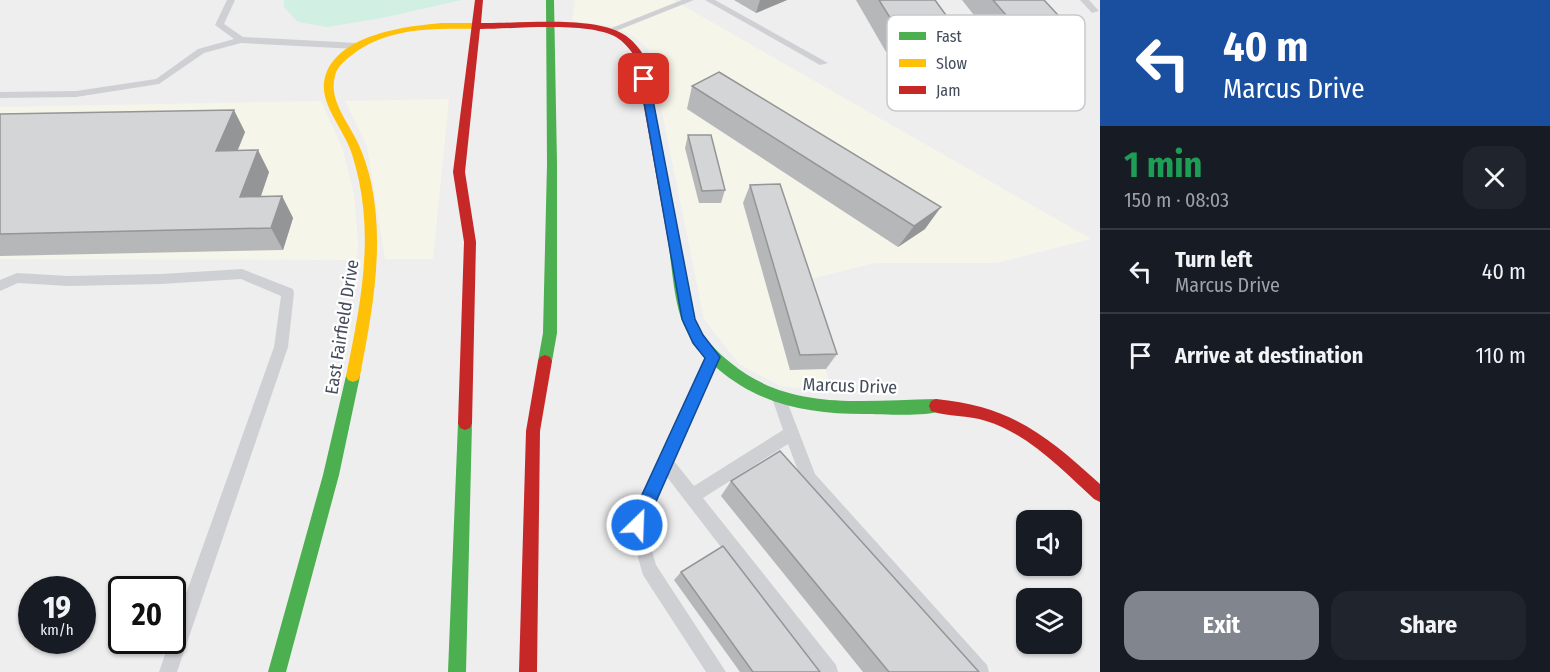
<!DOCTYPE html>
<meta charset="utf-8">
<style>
:root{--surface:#171b24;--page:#20242c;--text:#f1f3f6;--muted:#9ea1a6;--line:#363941;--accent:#80858e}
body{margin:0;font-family:"Fira Sans Condensed",sans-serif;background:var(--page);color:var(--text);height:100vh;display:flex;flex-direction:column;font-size:22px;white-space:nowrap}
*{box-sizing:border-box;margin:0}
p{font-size:20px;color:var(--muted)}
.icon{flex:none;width:33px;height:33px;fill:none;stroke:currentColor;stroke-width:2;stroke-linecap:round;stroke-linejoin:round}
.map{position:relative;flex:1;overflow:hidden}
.panel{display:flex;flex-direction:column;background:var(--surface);width:450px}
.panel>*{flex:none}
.banner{background:#1a4fa0;color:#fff;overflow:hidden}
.controls{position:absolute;left:1016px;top:510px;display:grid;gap:12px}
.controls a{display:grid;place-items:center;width:66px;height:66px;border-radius:12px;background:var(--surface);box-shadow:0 2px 4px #0004;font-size:30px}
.speed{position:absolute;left:18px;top:576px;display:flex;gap:12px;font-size:30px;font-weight:700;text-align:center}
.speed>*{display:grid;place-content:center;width:78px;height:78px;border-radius:50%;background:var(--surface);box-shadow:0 2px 4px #0004;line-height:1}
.speed small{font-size:15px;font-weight:400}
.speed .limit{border:3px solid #111;border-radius:9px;background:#fff;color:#111}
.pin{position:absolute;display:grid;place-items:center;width:51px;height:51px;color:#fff;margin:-26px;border-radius:12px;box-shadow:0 3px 9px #0006}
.me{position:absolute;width:66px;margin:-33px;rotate:24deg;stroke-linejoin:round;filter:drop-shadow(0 0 4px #0008)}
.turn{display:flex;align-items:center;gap:21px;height:126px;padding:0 24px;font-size:27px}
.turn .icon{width:78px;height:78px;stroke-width:2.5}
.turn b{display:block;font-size:42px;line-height:51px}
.round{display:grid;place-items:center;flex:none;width:63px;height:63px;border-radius:18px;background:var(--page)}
.head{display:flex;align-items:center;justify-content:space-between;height:102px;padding:0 24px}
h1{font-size:36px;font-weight:700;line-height:45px;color:#1e9e55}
.primary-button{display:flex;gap:12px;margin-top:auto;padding:12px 24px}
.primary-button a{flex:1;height:69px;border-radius:18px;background:var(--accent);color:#fff;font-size:24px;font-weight:700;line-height:69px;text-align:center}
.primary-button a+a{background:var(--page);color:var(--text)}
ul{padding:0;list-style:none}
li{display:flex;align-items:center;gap:18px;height:84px;padding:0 24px;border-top:2px solid var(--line)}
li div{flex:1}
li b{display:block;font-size:22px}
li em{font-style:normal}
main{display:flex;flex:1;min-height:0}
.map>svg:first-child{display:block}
.commercial{fill:#f6f5e9}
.green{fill:#d1efe2}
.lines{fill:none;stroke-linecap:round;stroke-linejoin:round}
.lane{fill:#cfd0d4;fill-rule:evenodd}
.fast{fill:#4caf50;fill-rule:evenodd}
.slow{fill:#ffc107;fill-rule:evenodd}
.jam{fill:#c62828;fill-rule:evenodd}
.wall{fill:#b6b7b9}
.shaded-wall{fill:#949596}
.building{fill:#d4d5d7;stroke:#949596;stroke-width:1.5}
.route{fill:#1a73e8;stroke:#114b97;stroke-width:1.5}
.labels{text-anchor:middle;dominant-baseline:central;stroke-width:4.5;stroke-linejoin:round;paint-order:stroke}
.street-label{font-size:18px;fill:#454c5b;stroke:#fff}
.key{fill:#fff;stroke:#c7c9ce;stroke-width:1.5}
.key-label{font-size:16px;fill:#454c5b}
</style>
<main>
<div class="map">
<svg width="1100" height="672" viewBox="0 0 1100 672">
<rect width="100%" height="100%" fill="#efeeee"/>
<g class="commercial">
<path d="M575 0H673L1091 239 996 263H875L811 279 815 333 832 392 780 386 739 364 704 319 651 58 647 48 635 37 613 26 572 21Z"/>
<path d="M449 99 433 259H385L367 146 345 101Z"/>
<path d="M321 101 343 150 354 195 358 243 357 260 0 259V107Z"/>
</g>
<path class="green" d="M284 0H462L382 18 327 27 298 22 284 7Z"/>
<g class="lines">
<g class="lane">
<path d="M227 0H235L224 24 243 37 357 43 362 46 357 49 241 43 204 53 159 84 76 97 0 98V92L76 91 156 79 198 49 234 39 215 25Z"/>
<path d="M682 0H694L611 33 604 31Z"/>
<path d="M705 0H715L828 63 820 65Z"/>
<path d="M1080 0H1089L1099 11 1092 13Z"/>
<path d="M242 269 293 289 294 293 288 347 177 672H159L170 640H172V633L274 347 281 296 241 279 161 284 68 286 18 283 0 291V280L17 273 68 276 161 274Z"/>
<path d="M713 351 718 353 720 357 674 461 694 486 783 430 773 401 775 396 780 395 785 396 815 474 987 665 989 672H968L803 484 788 444 703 498 836 665 838 672H817L667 477 645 526 656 565 726 672H706L643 575 629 526 706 357 708 353Z"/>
</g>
<g class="fast">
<path d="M546 0H554L557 164V333L552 361 550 365 545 367 540 365 538 361 543 333 547 164Z"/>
<path d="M674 237 680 241C684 267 685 297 696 321 703 338 717 352 731 363 790 412 864 400 936 399L941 401 943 406 941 411C925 417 883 414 864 414 810 414 760 405 718 369 703 356 688 338 681 318 673 293 672 266 668 241Z"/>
<path d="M353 370 358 372 360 376 339 475 286 672H268L323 475 346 376 348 372Z"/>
<path d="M465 416 470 418 472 423 466 672H448L458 423 460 418Z"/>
</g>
<path class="slow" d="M442 23H478L482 26 478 29C436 28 386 27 352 55 344 61 337 67 335 76 328 100 349 123 358 143 364 156 368 169 371 182 385 247 372 312 360 376L358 380 353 382 348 380 346 376C359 312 373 247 359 181 356 168 353 154 347 142 338 122 317 98 326 74 341 34 406 26 442 23Z"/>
<g class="jam">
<path d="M475 0H483L481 23C517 24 592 15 623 34 632 39 639 48 645 57L680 241 674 245 668 241 635 57C630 49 624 42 616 37 587 21 514 29 480 29L465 172 476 242 472 423 470 428 465 430 460 428 458 423 464 242 453 172Z"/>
<path d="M545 355 550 357 552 361 540 431 537 672H519L526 431 538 361 540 357Z"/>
<path d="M936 399C1011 406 1046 435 1100 484V502L1094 499C1062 470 1029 434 986 421 968 415 948 417 931 411L929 406 931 401Z"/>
</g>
</g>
<g class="wall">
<path d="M734 0H787L756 13Z"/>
<path d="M856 0H935L956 29 943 51 886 52Z"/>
<path d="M962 0H1044L1070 28 1054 50 1003 52Z"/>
<path d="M692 86 925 229 898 247 687 109Z"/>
<path d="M0 114 245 132 238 150 269 172 261 196H282L293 218 283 250 0 256Z"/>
<path d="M688 135 725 190 721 203H699L685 148Z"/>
<path d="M750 185 837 354 826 369 790 370 743 203Z"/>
<path d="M731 481 979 672H863L721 496Z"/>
<path d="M681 572 820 672H740L674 580Z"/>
</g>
<g class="shaded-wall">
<path d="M760 0H787L756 13Z"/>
<path d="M234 110 245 132 228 173 216 151Z"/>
<path d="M258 150 269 172 253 219 240 197Z"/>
<path d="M282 196 293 218 283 250 271 228Z"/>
<path d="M941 207 925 229 898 247 914 226Z"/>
</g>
<g class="building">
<path d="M879 0H935L956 29H897Z"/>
<path d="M993 0H1044L1070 28 1018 29Z"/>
<path d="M719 72 941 207 914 226 692 86Z"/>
<path d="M234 110 216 151 258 150 240 197 282 196 271 228 0 234V114Z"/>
<path d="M688 135H711L725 190 702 191Z"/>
<path d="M780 184 837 354 800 355 750 185Z"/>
<path d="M780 451 979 672H889L731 481Z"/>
<path d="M723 546 820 672H753L681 572Z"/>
</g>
<path class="route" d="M644 76 649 79 695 319 703 335 720 357 643 531 637 534 631 531 628 525 705 358 693 343 682 319 640 79Z"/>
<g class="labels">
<g class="street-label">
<text transform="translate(342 327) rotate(-81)">East Fairfield Drive</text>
<text transform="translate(850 386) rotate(2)">Marcus Drive</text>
</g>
</g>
<rect x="887" y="15" width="198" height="96" rx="9" class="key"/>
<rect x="899" y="32" width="27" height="8" fill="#4caf50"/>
<rect x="899" y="59" width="27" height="8" fill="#ffc107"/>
<rect x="899" y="86" width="27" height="8" fill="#c62828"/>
<g class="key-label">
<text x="936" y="42">Fast</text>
<text x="936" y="69">Slow</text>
<text x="936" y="96">Jam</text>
</g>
</svg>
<div class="controls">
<a><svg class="icon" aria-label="sound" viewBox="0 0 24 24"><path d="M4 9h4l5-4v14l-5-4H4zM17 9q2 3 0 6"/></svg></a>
<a><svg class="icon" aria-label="layers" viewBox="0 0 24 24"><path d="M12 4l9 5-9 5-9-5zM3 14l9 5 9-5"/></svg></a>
</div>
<div class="speed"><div>19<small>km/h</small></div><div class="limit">20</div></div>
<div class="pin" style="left:644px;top:79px;background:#d93025"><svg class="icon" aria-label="arrive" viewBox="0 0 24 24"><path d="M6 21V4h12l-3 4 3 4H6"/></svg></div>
<svg class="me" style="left:637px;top:525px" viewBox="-20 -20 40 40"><circle r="17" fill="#1a73e8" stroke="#fff" stroke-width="3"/><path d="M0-11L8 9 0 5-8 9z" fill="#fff"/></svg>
</div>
<section class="panel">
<div class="banner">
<div class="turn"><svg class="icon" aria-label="left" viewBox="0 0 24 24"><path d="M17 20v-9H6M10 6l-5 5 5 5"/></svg><div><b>40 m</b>Marcus Drive</div></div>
</div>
<div class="head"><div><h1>1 min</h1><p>150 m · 08:03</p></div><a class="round"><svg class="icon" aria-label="close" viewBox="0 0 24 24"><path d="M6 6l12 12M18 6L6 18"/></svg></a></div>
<ul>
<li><svg class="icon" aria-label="left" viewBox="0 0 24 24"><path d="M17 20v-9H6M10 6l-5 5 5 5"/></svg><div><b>Turn left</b><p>Marcus Drive</p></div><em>40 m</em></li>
<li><svg class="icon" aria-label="arrive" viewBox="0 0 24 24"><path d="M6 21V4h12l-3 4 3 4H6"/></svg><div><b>Arrive at destination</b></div><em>110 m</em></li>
</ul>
<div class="primary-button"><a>Exit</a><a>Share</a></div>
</section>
</main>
